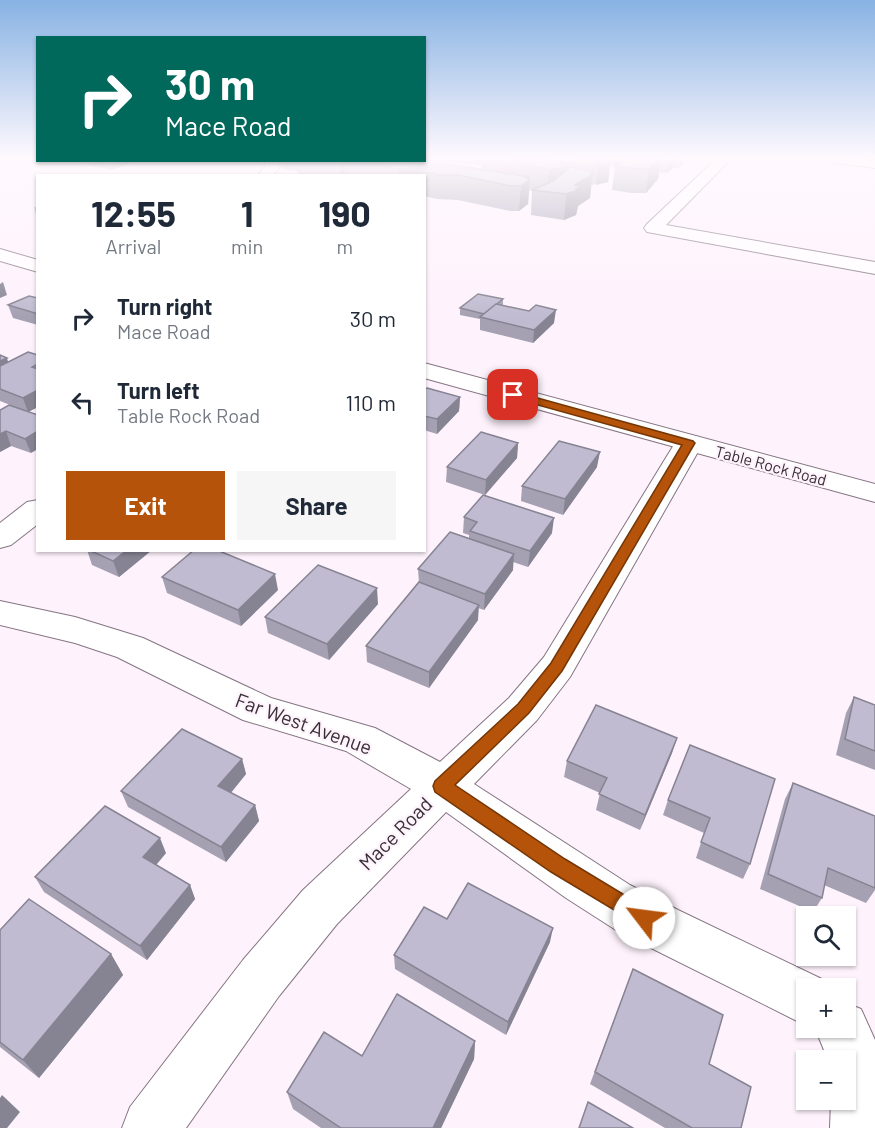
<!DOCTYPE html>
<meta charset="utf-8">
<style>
:root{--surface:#fff;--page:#f6f6f7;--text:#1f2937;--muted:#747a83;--accent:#b45309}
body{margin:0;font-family:Barlow,sans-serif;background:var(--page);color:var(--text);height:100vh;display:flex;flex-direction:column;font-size:22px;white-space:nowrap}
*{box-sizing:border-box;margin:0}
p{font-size:20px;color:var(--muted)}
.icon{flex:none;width:33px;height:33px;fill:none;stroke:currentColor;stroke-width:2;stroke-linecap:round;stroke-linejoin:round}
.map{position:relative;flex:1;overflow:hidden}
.drawer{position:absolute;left:36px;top:174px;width:390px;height:378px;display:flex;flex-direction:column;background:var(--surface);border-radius:0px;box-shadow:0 2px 4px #0004}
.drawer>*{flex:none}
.banner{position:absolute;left:36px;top:36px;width:390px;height:126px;border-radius:0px;box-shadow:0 2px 4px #0004;background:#00695c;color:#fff;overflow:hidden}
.fabs{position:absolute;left:796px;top:906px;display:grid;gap:12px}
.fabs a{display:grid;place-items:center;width:60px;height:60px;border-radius:0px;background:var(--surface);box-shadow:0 2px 4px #0004;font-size:30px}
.pin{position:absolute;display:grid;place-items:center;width:51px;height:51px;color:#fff;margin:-26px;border-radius:12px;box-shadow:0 3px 9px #0006}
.me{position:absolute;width:66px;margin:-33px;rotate:300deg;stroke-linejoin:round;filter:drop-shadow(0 0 4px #0008)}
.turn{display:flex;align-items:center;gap:21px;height:126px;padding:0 30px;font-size:27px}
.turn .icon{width:78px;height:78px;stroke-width:2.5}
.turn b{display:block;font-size:42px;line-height:51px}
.eta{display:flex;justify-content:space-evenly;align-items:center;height:102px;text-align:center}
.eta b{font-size:36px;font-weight:700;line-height:42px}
.primary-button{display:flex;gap:12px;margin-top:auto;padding:12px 30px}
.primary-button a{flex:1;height:69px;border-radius:0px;background:var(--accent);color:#fff;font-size:24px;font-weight:700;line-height:69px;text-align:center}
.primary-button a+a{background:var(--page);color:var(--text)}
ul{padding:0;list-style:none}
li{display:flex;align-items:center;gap:18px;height:84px;padding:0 30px}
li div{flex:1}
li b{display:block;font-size:22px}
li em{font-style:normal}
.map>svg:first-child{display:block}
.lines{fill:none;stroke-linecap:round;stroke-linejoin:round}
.minor-casing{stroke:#857583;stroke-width:2}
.secondary-casing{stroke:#857583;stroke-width:2}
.minor{fill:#fff;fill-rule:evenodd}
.secondary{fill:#fff;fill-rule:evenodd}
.wall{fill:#a5a1b3}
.shaded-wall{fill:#868392}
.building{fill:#c0bbd0;stroke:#868392;stroke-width:1.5}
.route{fill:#b45309;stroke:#753606;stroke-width:1.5}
.labels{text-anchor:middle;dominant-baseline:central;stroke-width:4.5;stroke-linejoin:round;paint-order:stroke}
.street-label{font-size:16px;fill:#362f35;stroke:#fef2fc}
.near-street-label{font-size:20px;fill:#362f35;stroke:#fef2fc}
</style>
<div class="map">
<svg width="875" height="1128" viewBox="0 0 875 1128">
<rect width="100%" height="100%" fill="#fef2fc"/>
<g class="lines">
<defs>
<g id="minor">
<path d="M716 159H731L666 225 875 262V274L647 232 644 228 647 224Z"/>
<path d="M829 159 875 160V168L836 163Z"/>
<path d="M265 160H279L280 166 273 176H258L265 166Z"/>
<path d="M689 435 699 437 703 443 570 677 537 720 474 784 630 885 678 910 826 981 829 988H807V1026L619 932 566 898 446 812 337 924 279 996 186 1128H122L130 1107 243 960 303 890 411 789 346 751 243 720 117 657 75 643 0 625V601L75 617 143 638 271 698 375 728 440 762 509 698 544 657 675 443 679 437Z"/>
<path d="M38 500V524L11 545 0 548V523L27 502Z"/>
<path d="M846 1003 861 1009 875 1040V1128H830L831 1100H846V1060H828L815 1028H846Z"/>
</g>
<g id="secondary">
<path d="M0 249 38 260V272L0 261Z"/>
<path d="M424 363 875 484V502L424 378Z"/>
</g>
</defs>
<use href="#minor" class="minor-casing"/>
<use href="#secondary" class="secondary-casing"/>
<use href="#minor" class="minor"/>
<use href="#secondary" class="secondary"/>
</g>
<g class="wall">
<path d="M432 159H684L683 164 678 168H673L667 173 659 172 658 179 646 193H631L612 190 615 166 616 165H610L608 182 591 185 590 198 578 206 576 215 564 220 531 215 532 190 529 189 528 204 519 211H510L458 200 437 199 424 196V176H307L298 174 297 171 282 169 281 160H424L428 167 481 169V165L432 161Z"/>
<path d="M86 160 131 163 111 170 88 165Z"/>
<path d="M34 207H38V219L37 218Z"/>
<path d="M38 298V325L13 318 8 305Z"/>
<path d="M503 299V305L554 323 533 343 480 330V319L460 315V308Z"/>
<path d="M0 355 8 362 38 355V407L28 412 0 401Z"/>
<path d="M424 390 460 397 459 411 437 434 424 430Z"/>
<path d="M0 410 38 415 31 453 11 446 0 452Z"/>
<path d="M518 443 517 458 485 495 446 482 447 467Z"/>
<path d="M597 467 563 515 521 501 522 486Z"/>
<path d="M464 517 552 533 528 567 513 562V570L484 610 478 608V620L429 688 367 662 366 646 419 583 418 569 469 539V535L463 533Z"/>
<path d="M87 550H152L119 577 92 565Z"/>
<path d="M162 577 278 590 241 626 167 593Z"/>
<path d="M378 604 329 660 268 633 265 617Z"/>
<path d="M854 697 875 705V770L836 755 846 713Z"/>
<path d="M677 738 672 753 640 830 596 810 600 793 564 777 567 761Z"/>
<path d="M690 745 750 864 743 879 696 858 704 833 663 815 668 800Z"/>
<path d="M242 759 246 774 231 793 255 805 259 821 226 862 128 807 121 791Z"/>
<path d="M793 783 875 816V890L866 903 824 885 822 898 813 912 760 889 785 799Z"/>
<path d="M166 853 156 865 190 885 195 899 147 960 44 892 35 877Z"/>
<path d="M447 919 550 942 506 1035 395 969 394 955Z"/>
<path d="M0 930 111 954 123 975 39 1078 0 1047Z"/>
<path d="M633 969 709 1064 741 1128H665L590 1084Z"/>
<path d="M475 1041 474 1059 441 1128H321L293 1109 287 1092 362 1056Z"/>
</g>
<g class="shaded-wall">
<path d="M608 159H611L608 182 596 185 598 161Z"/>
<path d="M614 159H626V164L613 166Z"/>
<path d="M658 159H661L658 179 646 193 649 169Z"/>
<path d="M669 159H675L673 168 667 173Z"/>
<path d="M680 159H684L683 164 678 168Z"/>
<path d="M122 160H131V163L111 170 110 165Z"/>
<path d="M340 160H344L345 176H341Z"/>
<path d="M428 161V173L422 171V176H399V169Z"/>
<path d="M568 166 566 190 547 192 549 170Z"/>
<path d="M593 171 590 198 578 206 576 215 564 220 566 194 575 185Z"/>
<path d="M529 177 528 180 530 179 528 204 519 211 521 186Z"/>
<path d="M3 282 7 295 0 298V284Z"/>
<path d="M556 310 554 323 533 343 534 330Z"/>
<path d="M7 358 9 365 0 369V361Z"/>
<path d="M38 390V407L28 412 23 398Z"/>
<path d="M460 397 459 411 437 434V419Z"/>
<path d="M6 431 11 446 0 452V434Z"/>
<path d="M38 431V449L31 453 25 439Z"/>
<path d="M518 443 517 458 485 495 486 480Z"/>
<path d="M600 452 597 467 563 515 565 499Z"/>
<path d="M554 518 552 533 528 567 530 551Z"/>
<path d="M127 550H152L119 577 113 561Z"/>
<path d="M514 554 513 570 484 610 485 594Z"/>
<path d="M275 574 278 590 241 626 238 610Z"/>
<path d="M377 588 378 604 329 660 327 644Z"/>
<path d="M479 605 478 620 429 688V672Z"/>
<path d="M677 738 672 753 640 830 645 815Z"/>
<path d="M242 759 246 774 223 802 218 786Z"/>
<path d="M255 805 259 821 226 862 221 847Z"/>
<path d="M160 838 166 853 150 872 143 857Z"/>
<path d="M190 885 195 899 147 960 140 946Z"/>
<path d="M553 928 550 942 506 1035 508 1022Z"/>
<path d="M111 954 123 975 39 1078 23 1060Z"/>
<path d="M475 1041 474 1059 441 1128H433Z"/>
<path d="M2 1095 20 1112 7 1128H0V1098Z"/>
</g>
<g class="building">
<path d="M512 159H548L568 166 549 170 523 163Z"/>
<path d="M574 159H608L598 161 579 162Z"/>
<path d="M629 159H658L649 169H635L615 166Z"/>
<path d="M88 160H122L110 165Z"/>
<path d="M365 160H424L428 161 418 166 399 169 383 166 385 164 362 162Z"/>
<path d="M436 162 529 177 526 178 530 179 521 186H511L458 175H437L422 171Z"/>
<path d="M571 167 593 171 590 173 593 174 575 185 580 186 576 189 579 190 566 194 532 190 553 181Z"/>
<path d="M478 294 503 299 484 314 460 308Z"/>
<path d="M29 296 38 298V314L8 305Z"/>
<path d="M496 304 529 311 536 305 556 310 534 330 480 317Z"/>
<path d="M28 352 38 355V364L32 367 38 369V390L23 398 0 389V366Z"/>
<path d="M0 355 7 358 0 361Z"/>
<path d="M427 388 460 397 437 419 424 416V390Z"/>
<path d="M9 405 38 415V431L25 439 6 431 0 434V410Z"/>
<path d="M481 432 518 443 486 480 447 467Z"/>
<path d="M559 441 600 452 565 499 522 486Z"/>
<path d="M483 495 554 518 530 551 470 531 477 522 464 517Z"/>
<path d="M450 532 514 554 485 594 418 569Z"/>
<path d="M89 550H127L113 561Z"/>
<path d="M194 550H217L275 574 238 610 162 577Z"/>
<path d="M318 565 377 588 327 644 265 617Z"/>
<path d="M419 582 479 605 429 672 366 646Z"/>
<path d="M854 697 875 705V751L845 739Z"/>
<path d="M596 705 677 738 645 815 599 794 607 778 567 761Z"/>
<path d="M182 729 242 759 218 786 255 805 221 847 121 791Z"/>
<path d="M690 745 775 779 750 864 701 842 710 818 668 800Z"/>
<path d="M793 783 875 816V888L828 868 822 898 768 874Z"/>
<path d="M105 806 160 838 143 857 190 885 140 946 35 877Z"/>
<path d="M468 883 553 928 508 1022 394 955 424 907 447 919Z"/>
<path d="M29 899 111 954 23 1060 0 1042V930Z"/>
<path d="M633 969 723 1015 709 1064 751 1087 741 1128H692L595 1072Z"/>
<path d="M397 994 475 1041 433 1128H341L287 1092 324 1032 362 1056Z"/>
<path d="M588 1102 633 1128H579Z"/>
</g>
<linearGradient id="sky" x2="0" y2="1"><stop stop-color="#87b2e3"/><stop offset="0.5" stop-color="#fff9fe"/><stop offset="1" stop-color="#fff9fe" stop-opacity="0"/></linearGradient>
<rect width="875" height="317" fill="url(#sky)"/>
<path class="route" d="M509 392H516L693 441 695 443 562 671 529 713 455 785 565 859 651 911 654 918 651 925 644 928 551 872 435 792 433 786 435 781 518 704 551 663 682 445 509 397Z"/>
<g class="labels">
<g class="street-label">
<text transform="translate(771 465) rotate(15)">Table Rock Road</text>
</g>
<g class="near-street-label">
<text transform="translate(304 723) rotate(20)">Far West Avenue</text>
<text transform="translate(395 833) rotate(-45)">Mace Road</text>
</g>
</g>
</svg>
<div class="fabs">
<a><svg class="icon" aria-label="search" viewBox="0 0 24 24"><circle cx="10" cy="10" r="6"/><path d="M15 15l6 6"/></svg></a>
<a>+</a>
<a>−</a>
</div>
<div class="pin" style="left:513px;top:395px;background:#d93025"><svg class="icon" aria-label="arrive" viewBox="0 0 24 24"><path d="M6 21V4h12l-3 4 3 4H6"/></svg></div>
<svg class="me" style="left:644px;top:918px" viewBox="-20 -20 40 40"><circle r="19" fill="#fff"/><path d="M0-13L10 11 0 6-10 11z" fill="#b45309"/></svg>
<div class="banner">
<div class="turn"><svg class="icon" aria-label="right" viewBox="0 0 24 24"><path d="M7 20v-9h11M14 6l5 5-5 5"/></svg><div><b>30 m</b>Mace Road</div></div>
</div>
<section class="drawer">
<div class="eta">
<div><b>12:55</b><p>Arrival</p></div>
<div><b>1</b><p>min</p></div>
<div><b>190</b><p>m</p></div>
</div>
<ul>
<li><svg class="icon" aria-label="right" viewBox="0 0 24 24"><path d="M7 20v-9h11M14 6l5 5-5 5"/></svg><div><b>Turn right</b><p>Mace Road</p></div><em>30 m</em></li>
<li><svg class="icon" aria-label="left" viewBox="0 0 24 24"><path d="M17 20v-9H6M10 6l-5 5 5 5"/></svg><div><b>Turn left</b><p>Table Rock Road</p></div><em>110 m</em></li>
</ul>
<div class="primary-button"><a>Exit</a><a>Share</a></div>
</section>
</div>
